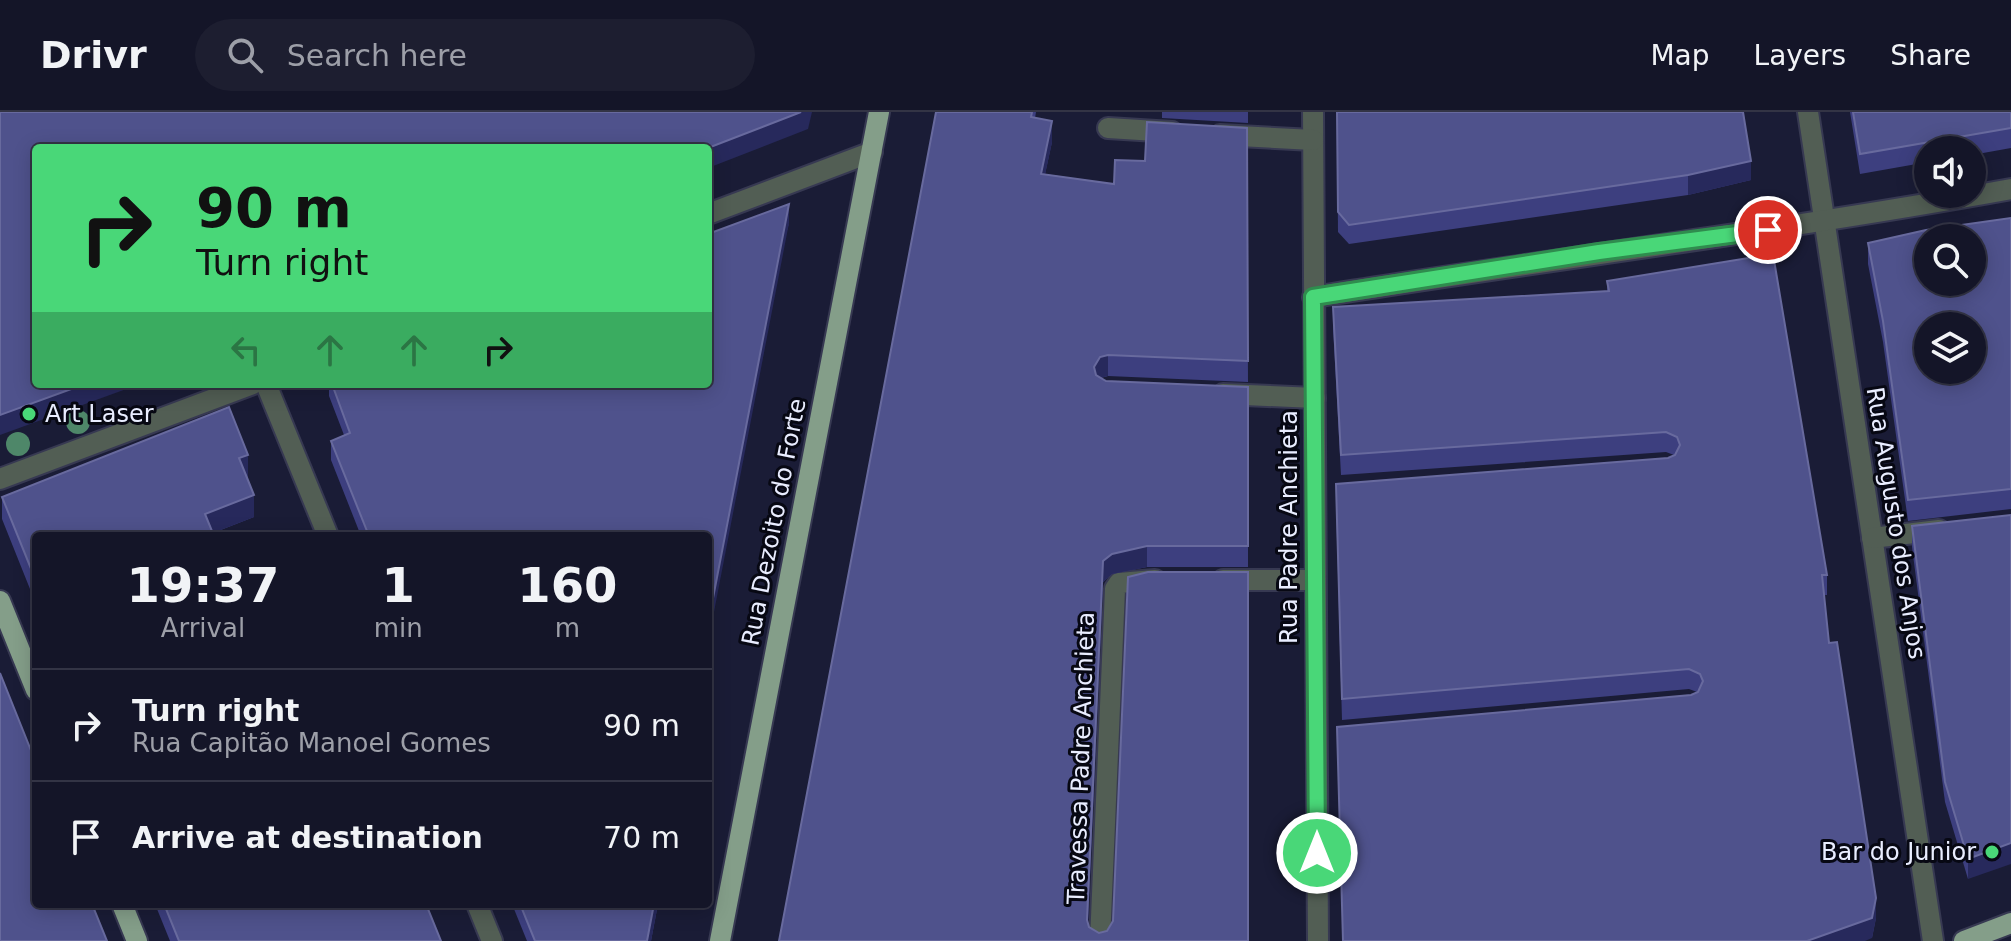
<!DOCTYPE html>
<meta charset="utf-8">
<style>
:root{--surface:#141528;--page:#1d1e30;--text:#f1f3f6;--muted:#9d9fa8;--line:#333445}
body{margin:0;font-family:"DejaVu Sans",sans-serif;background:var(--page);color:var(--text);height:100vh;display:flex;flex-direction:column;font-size:30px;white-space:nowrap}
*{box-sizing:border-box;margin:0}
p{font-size:26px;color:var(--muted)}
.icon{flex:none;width:44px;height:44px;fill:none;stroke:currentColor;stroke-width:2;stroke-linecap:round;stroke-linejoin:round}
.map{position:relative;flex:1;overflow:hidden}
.panel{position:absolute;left:32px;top:420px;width:680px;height:376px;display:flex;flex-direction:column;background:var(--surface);border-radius:8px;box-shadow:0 4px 20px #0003,0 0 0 2px var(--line)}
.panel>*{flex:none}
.top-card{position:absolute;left:32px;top:32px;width:680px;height:244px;border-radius:8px;box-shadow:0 4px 20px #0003,0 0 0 2px var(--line);background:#49d778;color:#111;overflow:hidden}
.buttons{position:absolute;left:1914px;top:24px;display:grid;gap:16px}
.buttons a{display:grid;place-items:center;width:72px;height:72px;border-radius:50%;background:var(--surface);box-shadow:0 4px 20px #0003,0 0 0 2px var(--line);font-size:40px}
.pin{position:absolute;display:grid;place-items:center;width:68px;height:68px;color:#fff;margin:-34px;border:4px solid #fff;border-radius:50%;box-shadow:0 2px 8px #0007}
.me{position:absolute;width:88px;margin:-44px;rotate:0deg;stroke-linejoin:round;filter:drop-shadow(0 0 6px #0008)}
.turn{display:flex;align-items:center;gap:28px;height:168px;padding:0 32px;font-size:36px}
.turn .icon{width:104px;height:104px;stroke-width:2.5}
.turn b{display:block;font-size:56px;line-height:68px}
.lanes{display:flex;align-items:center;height:76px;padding:0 32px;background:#0003;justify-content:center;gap:40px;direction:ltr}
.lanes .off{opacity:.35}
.eta{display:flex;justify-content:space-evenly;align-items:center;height:136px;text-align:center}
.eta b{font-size:48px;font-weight:600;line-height:56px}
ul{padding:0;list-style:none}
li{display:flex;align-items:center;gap:24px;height:112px;padding:0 32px;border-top:2px solid var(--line)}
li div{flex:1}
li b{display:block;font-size:30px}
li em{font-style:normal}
header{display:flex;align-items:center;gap:48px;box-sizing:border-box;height:112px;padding:0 40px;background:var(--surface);border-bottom:2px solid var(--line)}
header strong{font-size:38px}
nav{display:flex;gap:44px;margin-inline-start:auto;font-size:28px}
.search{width:560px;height:72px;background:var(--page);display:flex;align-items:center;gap:20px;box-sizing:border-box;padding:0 28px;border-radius:44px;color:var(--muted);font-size:30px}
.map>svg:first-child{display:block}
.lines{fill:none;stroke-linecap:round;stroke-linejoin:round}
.minor-casing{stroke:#373952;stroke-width:24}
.major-casing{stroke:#373952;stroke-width:24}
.minor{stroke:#525e54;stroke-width:20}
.major{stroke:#849e89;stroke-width:20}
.tree{fill:#4e8769}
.wall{fill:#3d3f7f}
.shaded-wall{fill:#27295c}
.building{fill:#4f528c;stroke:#686a9e;stroke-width:2;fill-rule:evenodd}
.route-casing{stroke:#2f8c4e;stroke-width:20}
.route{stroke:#49d778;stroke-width:14}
.poi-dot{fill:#49d778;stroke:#070813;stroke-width:3}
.labels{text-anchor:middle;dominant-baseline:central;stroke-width:6;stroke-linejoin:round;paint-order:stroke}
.poi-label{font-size:24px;fill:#e9edff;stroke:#070813;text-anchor:start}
.street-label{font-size:24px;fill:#e9edff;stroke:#070813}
</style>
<header>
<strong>Drivr</strong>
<div class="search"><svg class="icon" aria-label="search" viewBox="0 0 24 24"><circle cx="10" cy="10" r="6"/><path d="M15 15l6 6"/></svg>Search here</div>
<nav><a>Map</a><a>Layers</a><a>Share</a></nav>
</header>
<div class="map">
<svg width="2011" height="829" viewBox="0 0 2011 829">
<rect width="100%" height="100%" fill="#1a1c36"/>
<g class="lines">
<defs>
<g id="minor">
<path d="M1313 0 1318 829"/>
<path d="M1808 0 1933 829"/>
<path d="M1108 16 1172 20"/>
<path d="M1220 23 1313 28"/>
<path d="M708 102 872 40"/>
<path d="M1313 185C1546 148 1779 119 2011 77"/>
<path d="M266 272 328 424"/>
<path d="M1223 282 1315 286"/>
<path d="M0 367 253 272"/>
<path d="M1872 426 1939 418"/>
<path d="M1223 468H1315"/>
<path d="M477 792 492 829"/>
<path d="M1100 829 1115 477 1119 471 1155 468"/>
</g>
<g id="major">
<path d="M0 489 36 578"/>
<path d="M122 792 137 829"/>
<path d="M720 829 879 0"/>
<path d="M1964 829 2011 811"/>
</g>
</defs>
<use href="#minor" class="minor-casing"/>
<use href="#major" class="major-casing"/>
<use href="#minor" class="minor"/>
<use href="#major" class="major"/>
</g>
<g class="tree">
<circle cx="78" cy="310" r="12"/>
<circle cx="18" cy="332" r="12"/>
</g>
<g class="wall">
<path d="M936 0H1036L1035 6 1052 30 1045 62 1114 72 1145 49 1247 16 1248 270 1108 264 1101 266 1106 269 1248 275V455H1147L1112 462 1103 470 1088 811 1089 815 1099 821 1248 829H779Z"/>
<path d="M1162 0H1248V11L1162 6Z"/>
<path d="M1337 0 1751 68 1688 83 1349 132 1338 120Z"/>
<path d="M1850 0H2011V36L1972 43V38H1928V50L1860 62Z"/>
<path d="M2011 106V397L1908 409 1883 230 1868 152V131Z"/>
<path d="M789 111 708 424H361L331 348V329L344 323 329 284V272H708Z"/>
<path d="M1607 169 1827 463V483H1824L1829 531 1876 806 1872 826 1691 583 1697 580 1689 577 1342 608 1336 392 1668 346 1674 343 1666 340 1341 363 1333 215V195L1607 179Z"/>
<path d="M247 365 254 405 213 421 36 424V492L2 407V385Z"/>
<path d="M2011 403 1968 767 1945 690 1912 435V414Z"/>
<path d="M155 792H426L441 829H170Z"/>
<path d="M512 792H658L651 829H527Z"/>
</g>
<g class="shaded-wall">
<path d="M801 0H812L808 17 708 56V36Z"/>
<path d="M1052 9V30L1041 82V62Z"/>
<path d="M1751 49V68L1688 83V63Z"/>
<path d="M789 92V111L708 531V512Z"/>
<path d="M1108 243V264L1100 266 1094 276V255L1100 245Z"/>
<path d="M85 272H140L0 323V303Z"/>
<path d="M248 343V365L239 368V346Z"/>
<path d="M254 383V405L205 424V402Z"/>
<path d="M1147 434V455L1112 462 1103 470 1087 828 1103 449 1112 442Z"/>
<path d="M2011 731V752L1968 767V747Z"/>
<path d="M1876 786V806L1872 826 1865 829H1807Z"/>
<path d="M654 792H658L651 829H647Z"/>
</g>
<g class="building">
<path d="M0 0H801L708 36H36V272H85L0 303Z"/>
<path d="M936 0H1032L1031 5 1052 9 1041 62 1114 72 1115 48 1145 49 1147 10 1247 16 1248 249 1108 243 1100 245 1094 255 1096 263 1106 269 1248 275V434H1147L1112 442 1103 449 1087 808 1089 815 1099 821 1107 819 1113 809 1128 465 1148 460H1248V829H779Z"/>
<path d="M1337 0H1743L1751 49 1688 63 1349 113 1338 100Z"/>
<path d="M1853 0H2011V16L1860 42Z"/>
<path d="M789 92 708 512V424H369L331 329 350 321 332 272H708V122Z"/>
<path d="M2011 106V377L1908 388 1883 209 1868 131 1926 118ZM1928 126H1972V170H1928ZM1928 214H1972V258H1928Z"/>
<path d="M1773 142 1827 463H1822L1829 531 1837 530 1876 786 1872 806 1807 829H1343L1337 615 1691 583 1698 580 1703 569 1700 562 1689 557 1342 587 1336 372 1668 346 1675 343 1680 333 1677 325 1666 320 1341 343 1333 195 1609 179 1607 169Z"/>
<path d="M229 295 248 343 239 346 254 383 205 402 214 424H36V469L2 385Z"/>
<path d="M2011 403V731L1968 747 1945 670 1912 414Z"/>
<path d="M0 561 36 651V792H92L107 829H0Z"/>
<path d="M164 792H426L441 829H179Z"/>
<path d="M520 792H654L647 829H535Z"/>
</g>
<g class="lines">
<defs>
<path id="route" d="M1317 741 1313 185 1599 140 1768 118"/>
</defs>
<use href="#route" class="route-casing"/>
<use href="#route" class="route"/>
</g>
<g class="poi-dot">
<circle cx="29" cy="302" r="8"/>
<circle cx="1992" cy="740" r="8"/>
</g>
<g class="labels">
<g class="poi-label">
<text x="45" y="302">Art Laser</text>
<text x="1976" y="740" text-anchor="end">Bar do Junior</text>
</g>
<g class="street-label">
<text transform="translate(774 410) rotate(-79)">Rua Dezoito do Forte</text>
<text transform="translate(1896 411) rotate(81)">Rua Augusto dos Anjos</text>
<text transform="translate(1289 415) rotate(-90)">Rua Padre Anchieta</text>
<text transform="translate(1081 646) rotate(-88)">Travessa Padre Anchieta</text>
</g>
</g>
</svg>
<div class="buttons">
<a><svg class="icon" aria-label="sound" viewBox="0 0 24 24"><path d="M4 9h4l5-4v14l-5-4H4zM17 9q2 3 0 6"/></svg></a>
<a><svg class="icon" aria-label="search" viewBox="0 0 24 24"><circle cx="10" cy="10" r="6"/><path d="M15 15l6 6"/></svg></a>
<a><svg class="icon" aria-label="layers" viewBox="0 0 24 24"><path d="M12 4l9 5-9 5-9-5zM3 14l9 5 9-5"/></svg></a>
</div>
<div class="pin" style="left:1768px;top:118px;background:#d93025"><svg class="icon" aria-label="arrive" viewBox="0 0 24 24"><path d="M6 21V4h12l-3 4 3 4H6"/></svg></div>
<svg class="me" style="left:1317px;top:741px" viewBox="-20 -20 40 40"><circle r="17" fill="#49d778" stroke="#fff" stroke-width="3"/><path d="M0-11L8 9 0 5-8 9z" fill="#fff"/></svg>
<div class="top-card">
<div class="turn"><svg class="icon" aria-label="right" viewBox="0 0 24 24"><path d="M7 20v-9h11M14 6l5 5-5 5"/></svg><div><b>90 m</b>Turn right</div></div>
<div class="lanes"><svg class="icon off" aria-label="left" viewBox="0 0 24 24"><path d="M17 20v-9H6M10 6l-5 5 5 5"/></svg><svg class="icon off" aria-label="ahead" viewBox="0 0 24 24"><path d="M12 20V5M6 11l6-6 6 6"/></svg><svg class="icon off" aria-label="ahead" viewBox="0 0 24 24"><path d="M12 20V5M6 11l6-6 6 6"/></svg><svg class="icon" aria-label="right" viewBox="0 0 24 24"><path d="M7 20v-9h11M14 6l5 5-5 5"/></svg></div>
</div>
<section class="panel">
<div class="eta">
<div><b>19:37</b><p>Arrival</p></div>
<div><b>1</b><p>min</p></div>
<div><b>160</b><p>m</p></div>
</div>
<ul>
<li><svg class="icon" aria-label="right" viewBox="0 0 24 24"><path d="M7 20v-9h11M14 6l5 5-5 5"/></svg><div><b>Turn right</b><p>Rua Capitão Manoel Gomes</p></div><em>90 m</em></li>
<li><svg class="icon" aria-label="arrive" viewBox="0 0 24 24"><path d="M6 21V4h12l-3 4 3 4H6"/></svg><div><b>Arrive at destination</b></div><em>70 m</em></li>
</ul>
</section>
</div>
